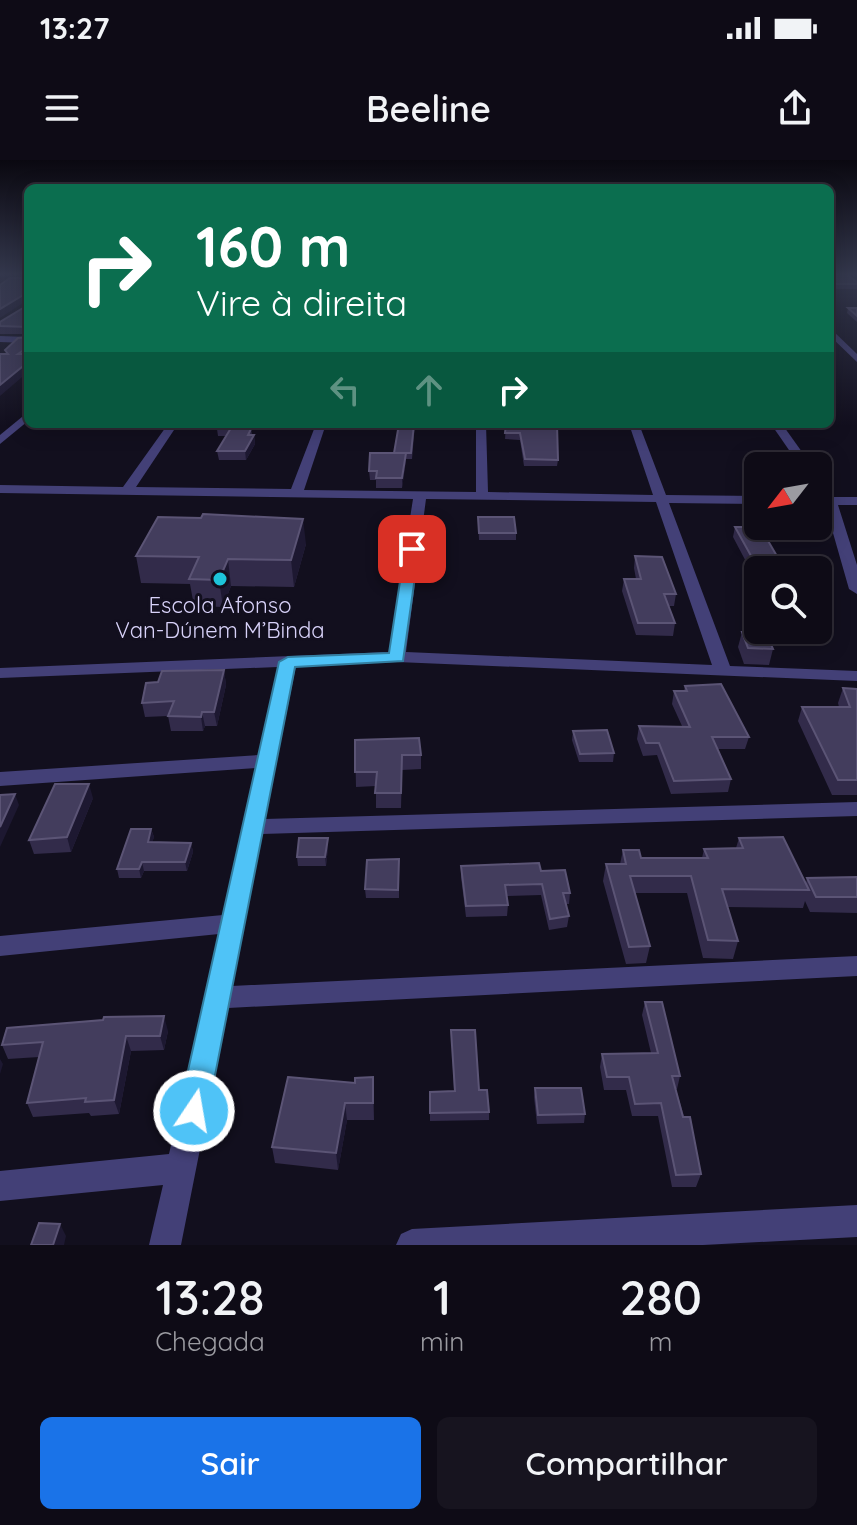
<!DOCTYPE html>
<html lang="pt">
<meta charset="utf-8">
<style>
:root{--surface:#0e0b16;--page:#17141f;--text:#f1f3f6;--muted:#9b9ba1;--line:#2e2b35;--accent:#1a73e8}
body{margin:0;font-family:Quicksand,sans-serif;background:var(--page);color:var(--text);height:100vh;display:flex;flex-direction:column;font-size:30px;white-space:nowrap}
*{box-sizing:border-box;margin:0}
p{font-size:26px;color:var(--muted)}
.icon{flex:none;width:44px;height:44px;fill:none;stroke:currentColor;stroke-width:2;stroke-linecap:round;stroke-linejoin:round}
.map{position:relative;height:1085px;overflow:hidden}
.drawer{display:flex;flex-direction:column;background:var(--surface);flex:1}
.drawer>*{flex:none}
.guide{position:absolute;left:24px;top:24px;width:810px;height:244px;border-radius:12px;box-shadow:0 4px 20px #0003,0 0 0 2px var(--line);background:#0b6e4f;color:#fff;overflow:hidden}
.needle{width:52px;rotate:239deg}
.tools{position:absolute;left:744px;top:292px;display:grid;gap:16px}
.tools a{display:grid;place-items:center;width:88px;height:88px;border-radius:12px;background:var(--surface);box-shadow:0 4px 20px #0003,0 0 0 2px var(--line);font-size:40px}
.pin{position:absolute;display:grid;place-items:center;width:68px;height:68px;color:#fff;margin:-34px;border-radius:16px;box-shadow:0 4px 12px #0006}
.me{position:absolute;width:88px;margin:-44px;rotate:12deg;stroke-linejoin:round;filter:drop-shadow(0 0 6px #0008)}
.turn{display:flex;align-items:center;gap:28px;height:168px;padding:0 40px;font-size:36px}
.turn .icon{width:104px;height:104px;stroke-width:2.5}
.turn b{display:block;font-size:56px;line-height:68px}
.lanes{display:flex;align-items:center;height:76px;padding:0 40px;background:#0003;justify-content:center;gap:40px;direction:ltr}
.lanes .off{opacity:.35}
.eta{display:flex;justify-content:space-evenly;align-items:center;height:136px;text-align:center}
.eta b{font-size:48px;font-weight:600;line-height:56px}
.button{display:flex;gap:16px;margin-top:auto;padding:16px 40px}
.button a{flex:1;height:92px;border-radius:12px;background:var(--accent);color:#fff;font-size:32px;font-weight:600;line-height:92px;text-align:center}
.button a+a{background:var(--page);color:var(--text)}
.status{display:flex;justify-content:space-between;align-items:center;height:56px;padding:0 40px;background:var(--surface);direction:ltr}
.status svg{height:22px;fill:currentColor}
header{display:flex;justify-content:space-between;align-items:center;height:104px;padding:0 40px;background:var(--surface);font-size:36px;font-weight:600}
.map>svg:first-child{display:block}
.lines{fill:none;stroke-linecap:round;stroke-linejoin:round}
.minor{fill:#434077;fill-rule:evenodd}
.wall{fill:#322b4a}
.shaded-wall{fill:#1d1831}
.building{fill:#433d5d;stroke:#5b5475;stroke-width:2}
.route{fill:#4fc3f7;stroke:#337fa1;stroke-width:2}
.poi-dot{fill:#1dc4da;stroke:#120f1e;stroke-width:3}
.labels{text-anchor:middle;dominant-baseline:central;stroke-width:6;stroke-linejoin:round;paint-order:stroke}
.poi-label{font-size:22px;fill:#d8d2f9;stroke:#120f1e}
</style>
<div class="status"><b>13:27</b><svg viewBox="0 0 49 12"><path d="M0 12V9h3v3zM5 12V6h3v6zM10 12V3h3v9zM15 12V0h3v12zM26 1h20v11H26zM47 4h2v5h-2z"/></svg></div>
<header><svg class="icon" aria-label="menu" viewBox="0 0 24 24"><path d="M4 6h16M4 12h16M4 18h16"/></svg>Beeline<svg class="icon" aria-label="share" viewBox="0 0 24 24"><path d="M12 15V3M7 8l5-5 5 5M5 13v7h14v-7"/></svg></header>
<div class="map">
<svg width="857" height="1085" viewBox="0 0 857 1085">
<rect width="100%" height="100%" fill="#120f1e"/>
<g class="lines">
<g class="minor">
<path d="M830 168 857 194V202L830 176Z"/>
<path d="M0 176 28 177V183L0 182Z"/>
<path d="M28 252V261L0 284V275Z"/>
<path d="M168 264H178L136 327 291 329 316 264H326L304 330 476 332V264H486L488 332 653 335 629 264H639L666 335 758 336V344L669 343 730 506 857 511V521L397 502 296 506 265 659 857 642V656L262 674 232 826 857 796V816L228 848 181 1085H149L163 1025 0 1041V1011L169 994 219 774 0 796V776L223 755 256 608 0 626V612L259 595 278 507 0 518V508L389 492 413 339 0 333V325L123 327ZM426 339 656 342 712 505 406 492Z"/>
<path d="M771 264H782L812 306H800Z"/>
<path d="M818 319 822 320 834 337H857V345H838L857 405V434L849 429 825 345 818 344V338L821 337Z"/>
<path d="M857 1045V1077L703 1085H396L401 1074 412 1069Z"/>
</g>
</g>
<g class="wall">
<path d="M830 114 857 122V129H830Z"/>
<path d="M28 144V174H0V162L28 145Z"/>
<path d="M848 148H857V162L847 153Z"/>
<path d="M189 264H246L243 268 251 269 252 275H254L255 284 246 300H219L217 291 226 276H218L217 269Z"/>
<path d="M415 264 412 299H406L402 328H376V320H370L369 311 394 293Z"/>
<path d="M506 264 558 300 557 306H524L520 280 505 279Z"/>
<path d="M478 357 516 373V380H479Z"/>
<path d="M735 367 781 403 779 410H758V413H752L733 377Z"/>
<path d="M306 384 294 427 231 426 223 447 194 446 190 424 141 423 136 396Z"/>
<path d="M635 396 676 434 674 446H669L675 463 673 476 636 475 622 431 624 419H636L634 408Z"/>
<path d="M742 472 773 489 769 505 744 504 738 487Z"/>
<path d="M224 510 226 525 217 566H205L203 571H171L168 556 145 557 142 543 158 522Z"/>
<path d="M685 526 749 577 745 589H718L731 619 728 632 671 634 657 595 643 596 637 579 639 566H682L672 544 674 531H684Z"/>
<path d="M843 528 857 529V635H832L798 561 802 547H839L838 543Z"/>
<path d="M573 571 614 593 613 602H579L572 580Z"/>
<path d="M355 580 421 595V609L402 610 401 648H376V626L356 627Z"/>
<path d="M93 638 71 692 34 694 29 680Z"/>
<path d="M151 669 154 677 152 682 191 683 193 692 187 711H144L141 718H119L117 709Z"/>
<path d="M328 678V687L326 706H298L297 697Z"/>
<path d="M739 678 806 723 807 718 857 717V753L810 752 805 741 803 748 727 747 738 781 733 799 703 798 687 733H635L650 786 646 803 626 804 603 721 606 704H620L623 690 641 698H702L704 689 736 688Z"/>
<path d="M399 699V738H366L365 729Z"/>
<path d="M461 706 541 711 570 733 569 744H566L569 756 567 767 549 770 541 735 507 736 508 745 507 756 466 757 461 717Z"/>
<path d="M645 842 680 916 677 929H676L701 1014 696 1027H672L658 956H632L626 930H604L600 907 602 894 651 893 642 855Z"/>
<path d="M451 870 489 952V960L430 961V932L454 931Z"/>
<path d="M168 871 164 890 131 891 119 954 91 956 89 953 33 957 27 943 39 897 8 899 2 885Z"/>
<path d="M373 917 374 960H347L338 1010 275 1003 272 987 355 923Z"/>
<path d="M535 928 585 954 584 963 537 964 534 937Z"/>
</g>
<g class="shaded-wall">
<path d="M25 134 26 141 0 158V149Z"/>
<path d="M28 187V196L18 194Z"/>
<path d="M28 202V212L0 236V225Z"/>
<path d="M238 264H246L239 276 237 265Z"/>
<path d="M254 275 255 284 246 300 245 291Z"/>
<path d="M406 293V302L402 328V318Z"/>
<path d="M303 359 306 384 294 427 291 400Z"/>
<path d="M228 399 231 426 223 447 219 420Z"/>
<path d="M224 510 226 525 217 566 214 552Z"/>
<path d="M202 552 205 566 203 571 201 557Z"/>
<path d="M89 624 93 638 71 692 67 677Z"/>
<path d="M15 634 19 645 0 687V667Z"/>
<path d="M151 669 154 677 150 691 148 682Z"/>
<path d="M328 678V687L326 706 325 697Z"/>
<path d="M191 683 193 692 187 711 185 702Z"/>
<path d="M142 702 144 711 141 718 139 709Z"/>
<path d="M164 856 168 871 164 890 160 876Z"/>
<path d="M126 876 131 891 119 954 114 940Z"/>
<path d="M0 899 3 904 0 914Z"/>
<path d="M345 943 347 960 338 1010 336 993Z"/>
<path d="M60 1064 66 1076 64 1085H53Z"/>
</g>
<g class="building">
<path d="M830 114H846L857 122V124H830Z"/>
<path d="M10 118H28V135L25 134 0 149V125Z"/>
<path d="M28 144V167L0 166V162L28 145Z"/>
<path d="M848 148H857V156Z"/>
<path d="M28 177V187L18 194H28V202L0 225V194H8L5 190 18 178Z"/>
<path d="M399 264H414L411 293H394Z"/>
<path d="M506 264H557L558 300 525 299 520 273H505Z"/>
<path d="M231 268 251 269 248 275H254L245 291H217Z"/>
<path d="M370 293H406L402 318H376L377 311H369Z"/>
<path d="M203 354 303 359 291 400 228 399 219 420 189 419 199 397 136 396 158 357 201 358Z"/>
<path d="M478 357H514L516 373H479Z"/>
<path d="M735 367H760L781 403H755Z"/>
<path d="M635 396 662 397 676 434H664L675 463H638L624 419H641Z"/>
<path d="M742 472 766 473 773 489 748 488Z"/>
<path d="M224 510 214 552H202L201 557 168 556 174 541 142 543 146 523 158 522 162 511Z"/>
<path d="M721 524 749 577H712L731 619 674 621 659 583H646L639 566 690 567 674 531H687L685 526Z"/>
<path d="M843 528 857 529V620H838L802 547H850Z"/>
<path d="M607 570 614 593 580 594 573 571Z"/>
<path d="M419 578 421 595H402L401 633H375L377 612H355V580Z"/>
<path d="M55 624H89L67 677 29 680Z"/>
<path d="M15 634 0 667V635Z"/>
<path d="M131 669H151L148 682 191 683 185 702H142L139 709H117Z"/>
<path d="M783 677 809 730 722 729 738 781 708 780 691 716H630L650 786 629 787 606 704H626L623 690H639L641 698H708L704 689 743 688 739 678Z"/>
<path d="M299 678H328L325 697H297Z"/>
<path d="M399 699 398 730 365 729 367 700Z"/>
<path d="M539 703 541 711 565 710 570 733H563L569 756 550 759 542 724 505 725 508 745 466 746 461 706Z"/>
<path d="M857 717V737H816L807 718Z"/>
<path d="M645 842H662L680 916H672L683 957H690L701 1014 676 1015 661 943 635 944 629 917H607L602 894 658 893Z"/>
<path d="M164 856 160 876H126L114 940 85 942 86 938 27 943 43 882 2 885 7 868 103 860 104 857Z"/>
<path d="M451 870H475L479 930H487L489 952 430 953V932L455 931Z"/>
<path d="M288 917 355 923V918L373 917V943H345L336 993 272 987Z"/>
<path d="M535 928H581L585 954 538 955Z"/>
<path d="M39 1063 60 1064 53 1085H31Z"/>
</g>
<linearGradient id="sky" x2="0" y2="1"><stop stop-color="#0a0810"/><stop offset="0.43" stop-color="#33374c"/><stop offset="1" stop-color="#33374c" stop-opacity="0"/></linearGradient>
<rect width="857" height="266" fill="url(#sky)"/>
<path class="route" d="M412 385 419 389 403 501 295 507 208 951 204 961 194 965 183 961 179 951 279 502 288 497 389 493 405 389Z"/>
<circle class="poi-dot" cx="220" cy="419" r="8"/>
<g class="labels">
<g class="poi-label">
<text x="220" y="445">Escola Afonso<tspan x="220" dy="25">Van-Dúnem M’Binda</tspan></text>
</g>
</g>
</svg>
<div class="tools">
<a><svg class="needle" viewBox="-14 -14 28 28"><path d="M0-13l5 13h-10z" fill="#e53935"/><path d="M0 13l5-13h-10z" fill="#9b9ba1"/></svg></a>
<a><svg class="icon" aria-label="search" viewBox="0 0 24 24"><circle cx="10" cy="10" r="6"/><path d="M15 15l6 6"/></svg></a>
</div>
<div class="pin" style="left:412px;top:389px;background:#d93025"><svg class="icon" aria-label="arrive" viewBox="0 0 24 24"><path d="M6 21V4h12l-3 4 3 4H6"/></svg></div>
<svg class="me" style="left:194px;top:951px" viewBox="-20 -20 40 40"><circle r="17" fill="#4fc3f7" stroke="#fff" stroke-width="3"/><path d="M0-11L8 9 0 5-8 9z" fill="#fff"/></svg>
<div class="guide">
<div class="turn"><svg class="icon" aria-label="right" viewBox="0 0 24 24"><path d="M7 20v-9h11M14 6l5 5-5 5"/></svg><div><b>160 m</b>Vire à direita</div></div>
<div class="lanes"><svg class="icon off" aria-label="left" viewBox="0 0 24 24"><path d="M17 20v-9H6M10 6l-5 5 5 5"/></svg><svg class="icon off" aria-label="ahead" viewBox="0 0 24 24"><path d="M12 20V5M6 11l6-6 6 6"/></svg><svg class="icon" aria-label="right" viewBox="0 0 24 24"><path d="M7 20v-9h11M14 6l5 5-5 5"/></svg></div>
</div>
</div>
<section class="drawer">
<div class="eta">
<div><b>13:28</b><p>Chegada</p></div>
<div><b>1</b><p>min</p></div>
<div><b>280</b><p>m</p></div>
</div>
<div class="button"><a>Sair</a><a>Compartilhar</a></div>
</section>
